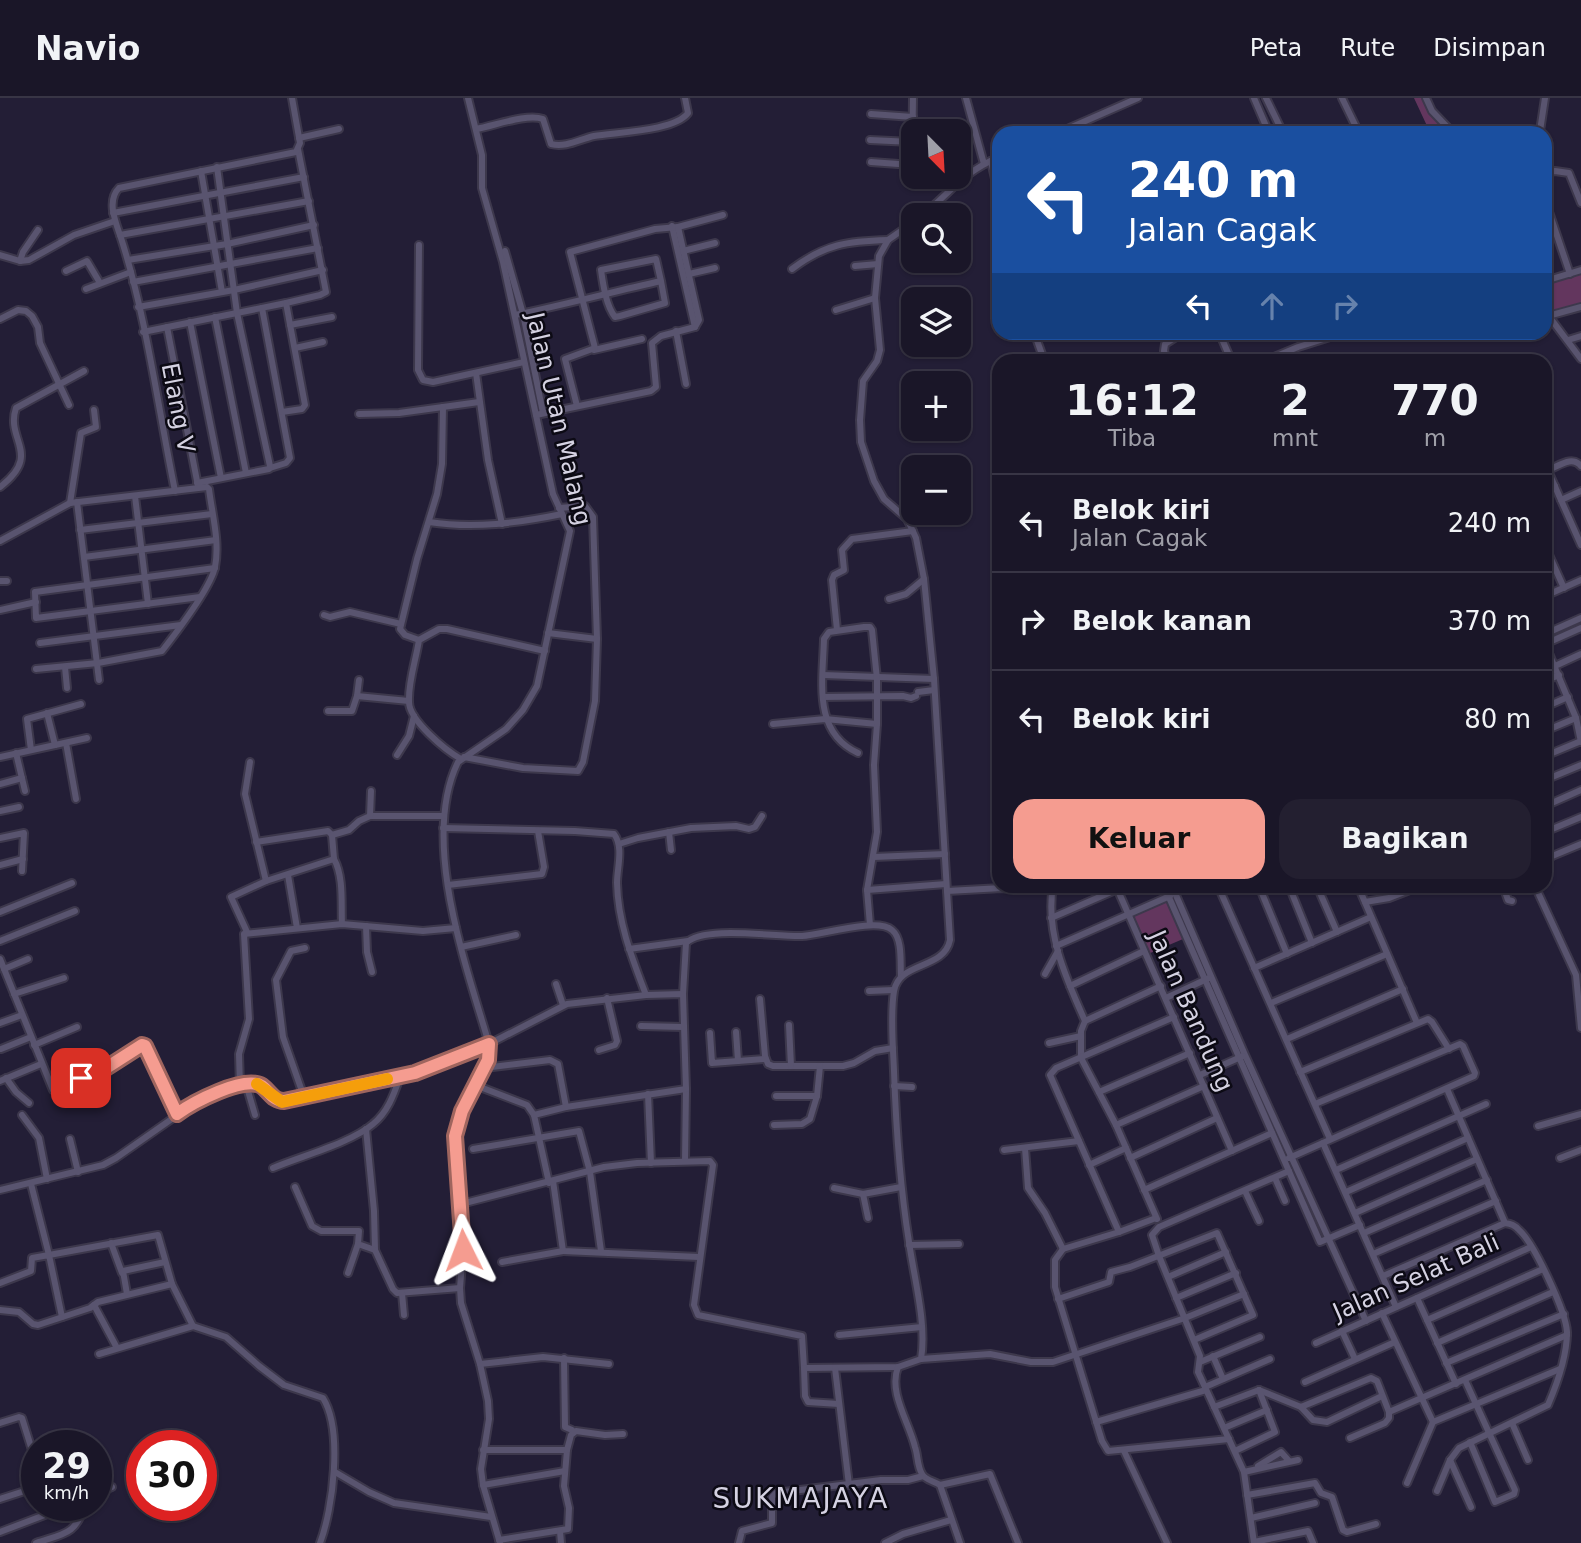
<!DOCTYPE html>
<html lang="id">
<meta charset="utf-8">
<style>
:root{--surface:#1a1628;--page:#231f30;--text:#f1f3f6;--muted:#9f9fa8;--line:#383545;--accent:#f59c90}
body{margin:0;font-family:"DejaVu Sans",sans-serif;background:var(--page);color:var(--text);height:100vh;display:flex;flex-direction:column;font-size:26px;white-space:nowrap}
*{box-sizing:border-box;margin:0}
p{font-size:23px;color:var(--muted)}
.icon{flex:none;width:38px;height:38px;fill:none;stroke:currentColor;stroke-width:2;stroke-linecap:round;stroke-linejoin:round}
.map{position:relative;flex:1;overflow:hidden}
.sheet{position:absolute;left:992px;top:256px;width:560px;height:539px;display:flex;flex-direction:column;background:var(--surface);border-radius:21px;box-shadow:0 2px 5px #0004,0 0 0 2px var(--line)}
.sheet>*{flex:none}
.top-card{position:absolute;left:992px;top:28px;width:560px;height:214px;border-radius:21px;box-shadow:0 2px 5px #0004,0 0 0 2px var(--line);background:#1a4fa0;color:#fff;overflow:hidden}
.needle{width:46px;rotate:156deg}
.tools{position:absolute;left:901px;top:21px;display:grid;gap:14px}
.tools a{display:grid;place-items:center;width:70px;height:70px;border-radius:14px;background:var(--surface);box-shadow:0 2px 5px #0004,0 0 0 2px var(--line);font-size:35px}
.speed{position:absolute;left:21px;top:1332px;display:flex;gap:14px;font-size:35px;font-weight:700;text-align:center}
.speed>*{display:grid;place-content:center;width:91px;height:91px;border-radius:50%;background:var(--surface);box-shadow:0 2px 5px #0004,0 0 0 2px var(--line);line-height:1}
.speed small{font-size:18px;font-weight:400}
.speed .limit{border:10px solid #d22;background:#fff;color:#111}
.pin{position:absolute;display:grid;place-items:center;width:60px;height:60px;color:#fff;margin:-30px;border-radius:14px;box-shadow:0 4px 10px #0006}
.me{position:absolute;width:77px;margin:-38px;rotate:357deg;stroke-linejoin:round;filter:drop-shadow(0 0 5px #0008)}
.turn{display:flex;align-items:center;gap:24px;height:147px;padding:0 21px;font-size:32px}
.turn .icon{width:91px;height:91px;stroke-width:2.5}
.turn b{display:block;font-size:49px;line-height:60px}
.lanes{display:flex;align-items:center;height:66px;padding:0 21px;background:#0003;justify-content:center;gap:35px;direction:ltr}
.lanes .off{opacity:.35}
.eta{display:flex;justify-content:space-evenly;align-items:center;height:119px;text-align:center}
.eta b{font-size:42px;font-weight:700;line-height:49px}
.action{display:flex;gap:14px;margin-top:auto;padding:14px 21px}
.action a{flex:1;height:80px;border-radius:21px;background:var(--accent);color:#111;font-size:28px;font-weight:700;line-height:80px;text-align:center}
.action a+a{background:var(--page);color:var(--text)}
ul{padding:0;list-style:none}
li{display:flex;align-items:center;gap:21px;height:98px;padding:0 21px;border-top:2px solid var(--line)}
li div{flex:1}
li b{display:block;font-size:26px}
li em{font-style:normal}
header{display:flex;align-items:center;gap:42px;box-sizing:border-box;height:98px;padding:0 35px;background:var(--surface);border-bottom:2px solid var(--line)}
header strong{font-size:33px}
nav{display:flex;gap:38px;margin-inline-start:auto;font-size:24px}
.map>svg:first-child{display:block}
.green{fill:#63365e}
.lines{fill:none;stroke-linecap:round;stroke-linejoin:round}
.minor-casing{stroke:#3d384c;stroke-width:10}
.minor{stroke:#59546f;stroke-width:6}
.route-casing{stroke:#9f655e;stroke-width:18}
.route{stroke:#f59c90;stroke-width:12}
.slow{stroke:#f59e0b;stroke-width:12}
.labels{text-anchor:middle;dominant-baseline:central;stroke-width:5;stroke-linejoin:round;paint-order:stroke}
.street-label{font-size:24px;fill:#d5d2e2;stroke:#0c0a14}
.quarter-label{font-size:28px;letter-spacing:2px;fill:#d5d2e2;stroke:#0c0a14}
</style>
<header>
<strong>Navio</strong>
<nav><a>Peta</a><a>Rute</a><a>Disimpan</a></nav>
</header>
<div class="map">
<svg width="1581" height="1445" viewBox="0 0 1581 1445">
<rect width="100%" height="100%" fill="#231e36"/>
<g class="green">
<path d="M1414 0H1422L1427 12 1448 35H1433L1428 30Z"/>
<path d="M1581 174V205L1549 215 1545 207V186Z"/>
<path d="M1166 801 1183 841 1148 856 1130 817Z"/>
</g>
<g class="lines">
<defs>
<g id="minor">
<path d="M468 0 482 57V90L503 164 553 396 570 433 537 588 523 612 506 631 458 664C420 742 466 867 489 946L488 962 457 1026 454 1051 463 1152 460 1190 461 1205 480 1266 488 1303 489 1321 481 1371 483 1387 500 1445"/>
<path d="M966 0 984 66"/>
<path d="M1254 0 1269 35"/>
<path d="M1266 0 1283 35"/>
<path d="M1342 0 1359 35"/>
<path d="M1426 0 1432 13 1453 35"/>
<path d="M871 16 913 19"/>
<path d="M476 31C494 28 527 15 543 21L551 46C566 50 580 41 594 38 617 34 675 33 688 15L685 0"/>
<path d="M1540 33 1545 0"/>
<path d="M1058 35 1138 0"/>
<path d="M299 40 339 31"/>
<path d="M870 42 912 44"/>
<path d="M991 63 999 99"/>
<path d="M871 64 912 67 913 0"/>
<path d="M201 73 222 194"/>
<path d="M1545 75 1555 73 1569 75 1581 105"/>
<path d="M1545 102 1570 176"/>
<path d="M113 115 304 79"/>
<path d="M923 117C952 93 962 75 999 59"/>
<path d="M672 128 695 229"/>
<path d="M120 137 309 103"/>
<path d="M419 147 418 272 423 282 433 284 524 264"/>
<path d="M505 153 523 216 543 315"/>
<path d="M683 153 715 145"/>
<path d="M0 157 20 163 29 162 74 137 115 123"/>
<path d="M128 162 227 146 314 127"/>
<path d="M20 163 23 154 38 132"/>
<path d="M855 168 878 166"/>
<path d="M792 171C825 146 848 143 888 142"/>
<path d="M66 173 87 163 100 185"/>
<path d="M689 176 715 170"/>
<path d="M1545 183 1581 172"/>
<path d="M133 184 318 150"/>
<path d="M86 191 131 174"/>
<path d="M138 209 234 192 323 172"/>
<path d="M262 210 290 360 286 365 270 370"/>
<path d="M836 212 875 200"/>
<path d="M1545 213 1581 261"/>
<path d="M515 217C563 207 612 194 661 183L656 161 601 172C603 186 606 208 615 219L620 218 665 205 661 183"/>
<path d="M1548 218 1581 209"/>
<path d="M215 219 246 375"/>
<path d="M0 221 18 212 26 213 32 218 38 229 40 245 69 307"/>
<path d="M190 224 221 380"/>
<path d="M290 227 332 219"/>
<path d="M167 229 198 388"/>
<path d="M676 233 686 286"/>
<path d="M143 234 286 205 320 197 326 194 298 51"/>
<path d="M1034 234 1044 262"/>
<path d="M1219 234 1231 262"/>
<path d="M1568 242 1581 238"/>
<path d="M295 250 323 244"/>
<path d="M594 252 642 241"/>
<path d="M1167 262 1164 253 1165 246 1184 234"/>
<path d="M1267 262 1298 249 1346 234"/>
<path d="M476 275 488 362 502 426"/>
<path d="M577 308 565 261 595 250 570 154 655 131 678 129"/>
<path d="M443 309 479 304"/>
<path d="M282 314 302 311 305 307 286 205"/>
<path d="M359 316 399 315 443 309 442 366 437 396 417 461 400 531 405 537 419 542"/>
<path d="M536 317 651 293 656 289 652 245 661 238 695 229 699 222 678 129 723 117"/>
<path d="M1545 366 1581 447"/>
<path d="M1548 372C1559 368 1572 357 1581 368"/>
<path d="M197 385 269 371 270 368 237 215 217 69"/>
<path d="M0 389C43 356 5 342 16 310L84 273"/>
<path d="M175 393C158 310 147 221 121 140 116 125 106 103 119 90L296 54 300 45 292 0"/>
<path d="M1545 393 1555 388"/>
<path d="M135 398 148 506"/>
<path d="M1561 402 1581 393"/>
<path d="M77 404 99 582"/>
<path d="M70 405 81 335 96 329 94 312"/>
<path d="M429 424C474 431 518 425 562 416"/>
<path d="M80 432 212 416"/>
<path d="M0 443 70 405 207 389 209 391C212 416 220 444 215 469 211 489 176 535 162 553L98 565 36 571"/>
<path d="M1545 448 1564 490"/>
<path d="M84 459 216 442"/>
<path d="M0 483H7"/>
<path d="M1545 498 1581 482"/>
<path d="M200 499 36 520 35 494 215 470"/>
<path d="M889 501 906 496 924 481"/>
<path d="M0 512 36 504"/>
<path d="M324 517 330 519 350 514 401 526"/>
<path d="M837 532 832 482 834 477 844 472 842 452 852 441 913 433"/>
<path d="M548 535 597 541"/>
<path d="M1545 536 1581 520"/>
<path d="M40 545 181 527"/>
<path d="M1545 546 1576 620 1581 644"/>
<path d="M1545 546 1581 530"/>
<path d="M1555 568 1581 556"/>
<path d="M65 569 67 590"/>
<path d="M823 577 934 581"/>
<path d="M1545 583 1559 577"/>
<path d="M918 594 934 592"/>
<path d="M357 598 359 582"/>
<path d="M823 599 903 598 911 600 916 598"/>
<path d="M1545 609 1568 599"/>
<path d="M328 613H352L357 598 409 603"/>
<path d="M47 615 55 647"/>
<path d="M773 626 825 621 877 626 874 667 877 734 867 792 870 827"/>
<path d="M1545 633 1576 620"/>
<path d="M66 645 76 701"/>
<path d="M31 652 27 621 81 606"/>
<path d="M16 655 25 693"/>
<path d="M858 655C812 634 823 582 824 541L829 534 864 529H870L872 532 877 581V626"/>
<path d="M397 657 409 638 414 618"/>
<path d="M1545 658 1581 643"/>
<path d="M0 659 87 640"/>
<path d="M464 659 523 670 578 673 583 664 595 603 597 541 593 419 585 408 559 410"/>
<path d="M461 661C445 652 409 622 409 604 408 584 416 562 419 542L439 531H447L545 553"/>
<path d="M250 664 245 696 266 783"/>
<path d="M1545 682 1581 667"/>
<path d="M0 686 22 680"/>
<path d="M1545 708 1581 692"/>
<path d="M0 713 19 709"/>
<path d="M370 718H444"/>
<path d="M443 730 575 733 614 736C624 749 617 770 617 785 618 825 632 860 646 897"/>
<path d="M669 734 671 752"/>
<path d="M1545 734 1581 719"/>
<path d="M0 740 24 735 22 773"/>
<path d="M256 744 328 733 332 737"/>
<path d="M619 746 638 740 691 730 736 728 749 731 755 729 762 718"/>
<path d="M1545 747 1551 759"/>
<path d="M874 759 945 756"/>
<path d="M334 761C344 779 341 806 342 826"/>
<path d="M1545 761 1581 746"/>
<path d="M0 767 23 761"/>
<path d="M288 777 297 830"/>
<path d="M448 787 542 776 544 769 538 733"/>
<path d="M1053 788C1045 835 1066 880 1085 923L1081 933V960L1116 1027 1157 1121"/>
<path d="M1116 788 1232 1053"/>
<path d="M1164 788 1320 1144 1360 1127"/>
<path d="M1172 788 1245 957 1366 1223"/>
<path d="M1218 788 1330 1041"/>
<path d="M1259 788 1287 856"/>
<path d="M1289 788 1312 845"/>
<path d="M1317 788 1337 834"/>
<path d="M1358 788 1417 925"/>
<path d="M1503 788 1508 802 1512 803"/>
<path d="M1535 788 1576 877 1581 930"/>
<path d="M867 792 946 786"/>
<path d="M947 793 1002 790 1043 792 1060 788"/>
<path d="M1365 804 1389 800 1420 788"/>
<path d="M0 814 72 785"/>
<path d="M1051 820 1118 791"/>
<path d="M366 828 367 854 372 874"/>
<path d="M247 834 231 799 266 783 334 761 332 737 349 732 359 723 370 718 371 693"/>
<path d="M0 843 75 813"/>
<path d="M1056 848 1170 798"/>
<path d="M461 849 516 837"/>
<path d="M629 851 688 843"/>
<path d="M0 861 53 992 59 994 73 989 81 980 103 972 142 947 145 948 177 1016"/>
<path d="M1254 870 1371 819"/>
<path d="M4 871 28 861"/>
<path d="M1045 876 1058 853"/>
<path d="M556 886 563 907"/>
<path d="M1070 888 1144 853"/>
<path d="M869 893 894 892"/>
<path d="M14 896 64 880"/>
<path d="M683 896 686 845C704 827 775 839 802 838 822 837 877 819 892 832 903 841 900 865 901 878"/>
<path d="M1166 900 1209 880"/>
<path d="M760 901 765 958 768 966 773 968H843L854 965 875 953 893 950"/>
<path d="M1271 905 1387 856"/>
<path d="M1085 923 1161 888"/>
<path d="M0 925 22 917"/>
<path d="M789 927 791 968"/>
<path d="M641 928 683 929"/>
<path d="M736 934 738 963"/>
<path d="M710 935 712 965 765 961"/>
<path d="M1287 941 1403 891"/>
<path d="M1049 945 1081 938"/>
<path d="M34 947 77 929"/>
<path d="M1 951 31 939"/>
<path d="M599 952 615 947 617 943 607 900"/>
<path d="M484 970 550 962 558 966 566 1009"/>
<path d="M1300 974 1428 921 1432 924 1449 951"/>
<path d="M1200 977 1243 958"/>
<path d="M6 980 16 994 29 1005"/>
<path d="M0 983 41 966"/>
<path d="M246 986 255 1017"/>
<path d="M475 987 527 1007 534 1017"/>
<path d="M240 988 239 956 249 921 244 836 342 826 423 833 456 830"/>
<path d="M894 988 912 989"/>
<path d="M1099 994 1190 955"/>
<path d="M648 996 651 1065"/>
<path d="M776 998H817"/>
<path d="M304 999 283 939 276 882 291 853 305 850"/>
<path d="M22 1017 39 1040 47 1081"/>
<path d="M774 1027 802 1026 810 1021 817 998 820 968"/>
<path d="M1116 1027 1204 988"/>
<path d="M1538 1028 1581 1016"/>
<path d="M366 1031 374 1113 375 1152"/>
<path d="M70 1041 78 1074"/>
<path d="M1323 1045 1396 1209"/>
<path d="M1025 1050 1028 1090 1045 1115 1063 1151"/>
<path d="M473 1051 579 1033 590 1074 601 1153"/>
<path d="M1004 1052 1079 1043"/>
<path d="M1130 1060 1217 1020"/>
<path d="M1289 1060 1474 978 1475 975 1463 948 1460 946 1315 1006"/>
<path d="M1560 1060 1581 1052"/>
<path d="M685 1063 686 991"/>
<path d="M1089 1067 1126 1050"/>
<path d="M273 1070C301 1058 351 1045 373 1026 388 1014 394 996 400 979"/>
<path d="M1336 1072 1486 1006"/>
<path d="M1275 1080 1285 1103"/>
<path d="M553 1083 563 1153 699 1159"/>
<path d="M31 1086 49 1157 158 1137 172 1186 193 1228"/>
<path d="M295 1089 312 1128 321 1133H359L358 1146 375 1152 393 1191 397 1195 460 1190"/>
<path d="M834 1090 863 1096 901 1089"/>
<path d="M0 1092 103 1067 116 1060 196 1004 240 988 259 987 280 1004 416 975 489 946 567 906 646 897 683 896 686 991 566 1009 534 1017 549 1085"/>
<path d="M1144 1092 1272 1035"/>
<path d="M1245 1093 1259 1123"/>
<path d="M1346 1094 1468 1040"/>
<path d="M863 1096 868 1120"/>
<path d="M461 1106 604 1069 637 1065 710 1063 713 1067 694 1207 698 1217 802 1238 804 1270 898 1269 921 1261C927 1226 914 1180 909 1144 900 1088 896 1031 894 973 893 948 890 918 894 893 899 863 944 872 950 842L934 581 924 481 916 440 910 427 907 421 884 401 874 383 861 344 860 322 863 283 877 263 880 252 875 200 879 158 888 142 914 124"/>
<path d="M1355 1115 1477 1061"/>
<path d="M1156 1120 1119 1134 1063 1151 1055 1162V1189L1094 1317 1102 1343 1108 1353 1229 1341"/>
<path d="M1119 1134 1050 977 1056 970 1174 919"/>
<path d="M1364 1135 1487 1082"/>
<path d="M111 1145 122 1175"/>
<path d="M909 1147 959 1146"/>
<path d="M1373 1156 1496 1103"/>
<path d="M502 1164 563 1153"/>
<path d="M348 1175 358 1146"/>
<path d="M1383 1178 1505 1125"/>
<path d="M1168 1179 1226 1154"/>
<path d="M0 1185 31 1173 32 1160 49 1157 62 1219"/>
<path d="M402 1195 404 1217"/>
<path d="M127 1196 123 1173 165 1164"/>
<path d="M1176 1200 1236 1175"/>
<path d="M1417 1200 1456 1286"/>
<path d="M1058 1201 1109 1184 1111 1174 1130 1169 1217 1135 1253 1217 1194 1242"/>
<path d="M94 1207 117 1250"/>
<path d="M0 1212 19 1214 33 1226 38 1227 90 1210 98 1204 172 1186"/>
<path d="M1382 1215 1433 1324"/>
<path d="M1427 1222 1543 1171"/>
<path d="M1342 1233 1355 1261"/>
<path d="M839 1237 922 1229"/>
<path d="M1316 1245 1531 1149"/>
<path d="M1437 1245 1553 1194"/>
<path d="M99 1256 193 1228 226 1239 259 1268 284 1287 323 1300C343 1332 333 1411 320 1445"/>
<path d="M1213 1258 1223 1281"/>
<path d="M564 1260 565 1329 572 1332 573 1335"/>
<path d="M921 1261 990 1256 1031 1264H1053L1185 1220 1244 1196"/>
<path d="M1200 1264 1260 1239"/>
<path d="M1446 1265 1564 1216"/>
<path d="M480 1266 543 1259 609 1266"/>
<path d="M898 1269C888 1294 909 1324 915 1349 918 1357 917 1368 922 1376 925 1382 934 1383 940 1387L960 1445"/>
<path d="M804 1270 805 1298 808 1304 839 1306"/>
<path d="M835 1270 849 1387"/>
<path d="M1465 1282 1515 1392 1514 1396 1495 1404 1470 1344"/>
<path d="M1305 1284 1395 1244"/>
<path d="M1205 1289 1270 1261"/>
<path d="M1259 1292 1301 1309 1371 1280 1377 1283 1389 1314"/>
<path d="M1214 1309 1259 1292"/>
<path d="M1301 1309 1313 1322 1327 1324 1382 1298"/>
<path d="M1389 1314 1567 1237"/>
<path d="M1096 1324 1206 1292"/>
<path d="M0 1325 19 1319 22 1320 37 1368"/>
<path d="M1512 1325 1528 1362"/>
<path d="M1224 1330 1267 1312"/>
<path d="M1350 1340 1385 1325 1389 1320V1314"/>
<path d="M483 1352H567L564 1388 569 1410 568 1431 499 1442"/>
<path d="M567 1352 571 1337 576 1333 605 1337 623 1336"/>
<path d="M1124 1353 1167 1445"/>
<path d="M1235 1353 1275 1334 1259 1292"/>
<path d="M1450 1362 1471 1409"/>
<path d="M1258 1368 1281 1354 1289 1363"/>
<path d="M335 1374 369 1394 394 1405 491 1419"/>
<path d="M1244 1374 1298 1362"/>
<path d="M1407 1385 1433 1324 1560 1271"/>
<path d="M483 1387 565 1373"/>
<path d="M940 1387 990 1376 1018 1445"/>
<path d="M1437 1393 1450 1362 1459 1350 1548 1307C1557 1286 1567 1257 1567 1234 1566 1214 1534 1145 1519 1132 1515 1127 1511 1126 1505 1125L1447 991"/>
<path d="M96 1396 112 1389"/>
<path d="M1247 1397 1315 1385 1321 1395 1332 1399 1343 1432 1347 1434 1376 1426"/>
<path d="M0 1401 37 1389"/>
<path d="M1251 1420 1315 1405"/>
<path d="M560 1433 561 1445"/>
<path d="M0 1434 71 1407"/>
<path d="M1254 1444 1308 1433 1313 1445"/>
<path d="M36 1445C62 1436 77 1437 84 1407"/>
<path d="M739 1445 742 1433 772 1425V1399L776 1395 881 1382H908L923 1378"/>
<path d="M885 1445 903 1436 951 1422"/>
<path d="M1254 1445 1244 1374 1198 1274 1200 1258 1159 1158 1152 1137 1159 1129 1289 1073"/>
</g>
</defs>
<use href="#minor" class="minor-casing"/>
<use href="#minor" class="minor"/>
</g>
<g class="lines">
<defs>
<path id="route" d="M81 980 103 972 142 947 145 948 177 1016C192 1005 244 977 262 988 270 994 273 1003 284 1003L415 975 489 946 488 962 462 1013 455 1038 463 1152"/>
</defs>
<use href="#route" class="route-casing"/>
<use href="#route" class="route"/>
<path class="slow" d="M257 986 282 1004 387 981"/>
</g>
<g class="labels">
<g class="street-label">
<text transform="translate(178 310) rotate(79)">Elang V</text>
<text transform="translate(559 321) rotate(77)">Jalan Utan Malang</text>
<text transform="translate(1191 913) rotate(66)">Jalan Bandung</text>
<text transform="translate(1416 1179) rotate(-24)">Jalan Selat Bali</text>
</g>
<g class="quarter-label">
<text x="801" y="1400">SUKMAJAYA</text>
</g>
</g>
</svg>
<div class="tools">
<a><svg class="needle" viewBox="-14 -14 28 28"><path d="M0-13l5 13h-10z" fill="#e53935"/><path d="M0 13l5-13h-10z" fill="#9f9fa8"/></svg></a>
<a><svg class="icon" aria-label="search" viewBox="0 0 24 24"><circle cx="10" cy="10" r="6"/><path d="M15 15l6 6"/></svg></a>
<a><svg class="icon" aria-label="layers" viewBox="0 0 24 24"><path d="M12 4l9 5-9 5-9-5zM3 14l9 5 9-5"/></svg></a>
<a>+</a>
<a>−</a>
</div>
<div class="speed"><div>29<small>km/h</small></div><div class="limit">30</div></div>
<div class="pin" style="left:81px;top:980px;background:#d93025"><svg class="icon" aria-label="arrive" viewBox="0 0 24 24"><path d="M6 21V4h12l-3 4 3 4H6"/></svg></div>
<svg class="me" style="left:463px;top:1152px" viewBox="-20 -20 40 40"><path d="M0-17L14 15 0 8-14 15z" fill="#f59c90" stroke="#fff" stroke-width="4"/></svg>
<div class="top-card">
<div class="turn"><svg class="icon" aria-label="left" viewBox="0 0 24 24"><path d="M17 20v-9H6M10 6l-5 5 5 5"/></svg><div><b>240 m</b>Jalan Cagak</div></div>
<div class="lanes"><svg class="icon" aria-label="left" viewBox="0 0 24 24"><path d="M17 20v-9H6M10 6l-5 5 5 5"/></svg><svg class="icon off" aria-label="ahead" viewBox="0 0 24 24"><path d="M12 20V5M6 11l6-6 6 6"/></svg><svg class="icon off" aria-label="right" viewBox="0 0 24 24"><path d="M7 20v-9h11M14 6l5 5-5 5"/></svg></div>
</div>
<section class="sheet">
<div class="eta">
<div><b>16:12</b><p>Tiba</p></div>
<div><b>2</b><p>mnt</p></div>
<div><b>770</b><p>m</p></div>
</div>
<ul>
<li><svg class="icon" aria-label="left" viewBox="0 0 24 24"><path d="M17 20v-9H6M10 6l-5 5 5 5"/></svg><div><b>Belok kiri</b><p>Jalan Cagak</p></div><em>240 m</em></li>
<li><svg class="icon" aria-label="right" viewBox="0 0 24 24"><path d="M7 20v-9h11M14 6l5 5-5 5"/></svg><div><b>Belok kanan</b></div><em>370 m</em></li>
<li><svg class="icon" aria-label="left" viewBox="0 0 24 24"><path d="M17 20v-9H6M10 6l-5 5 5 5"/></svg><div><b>Belok kiri</b></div><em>80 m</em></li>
</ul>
<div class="action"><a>Keluar</a><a>Bagikan</a></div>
</section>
</div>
